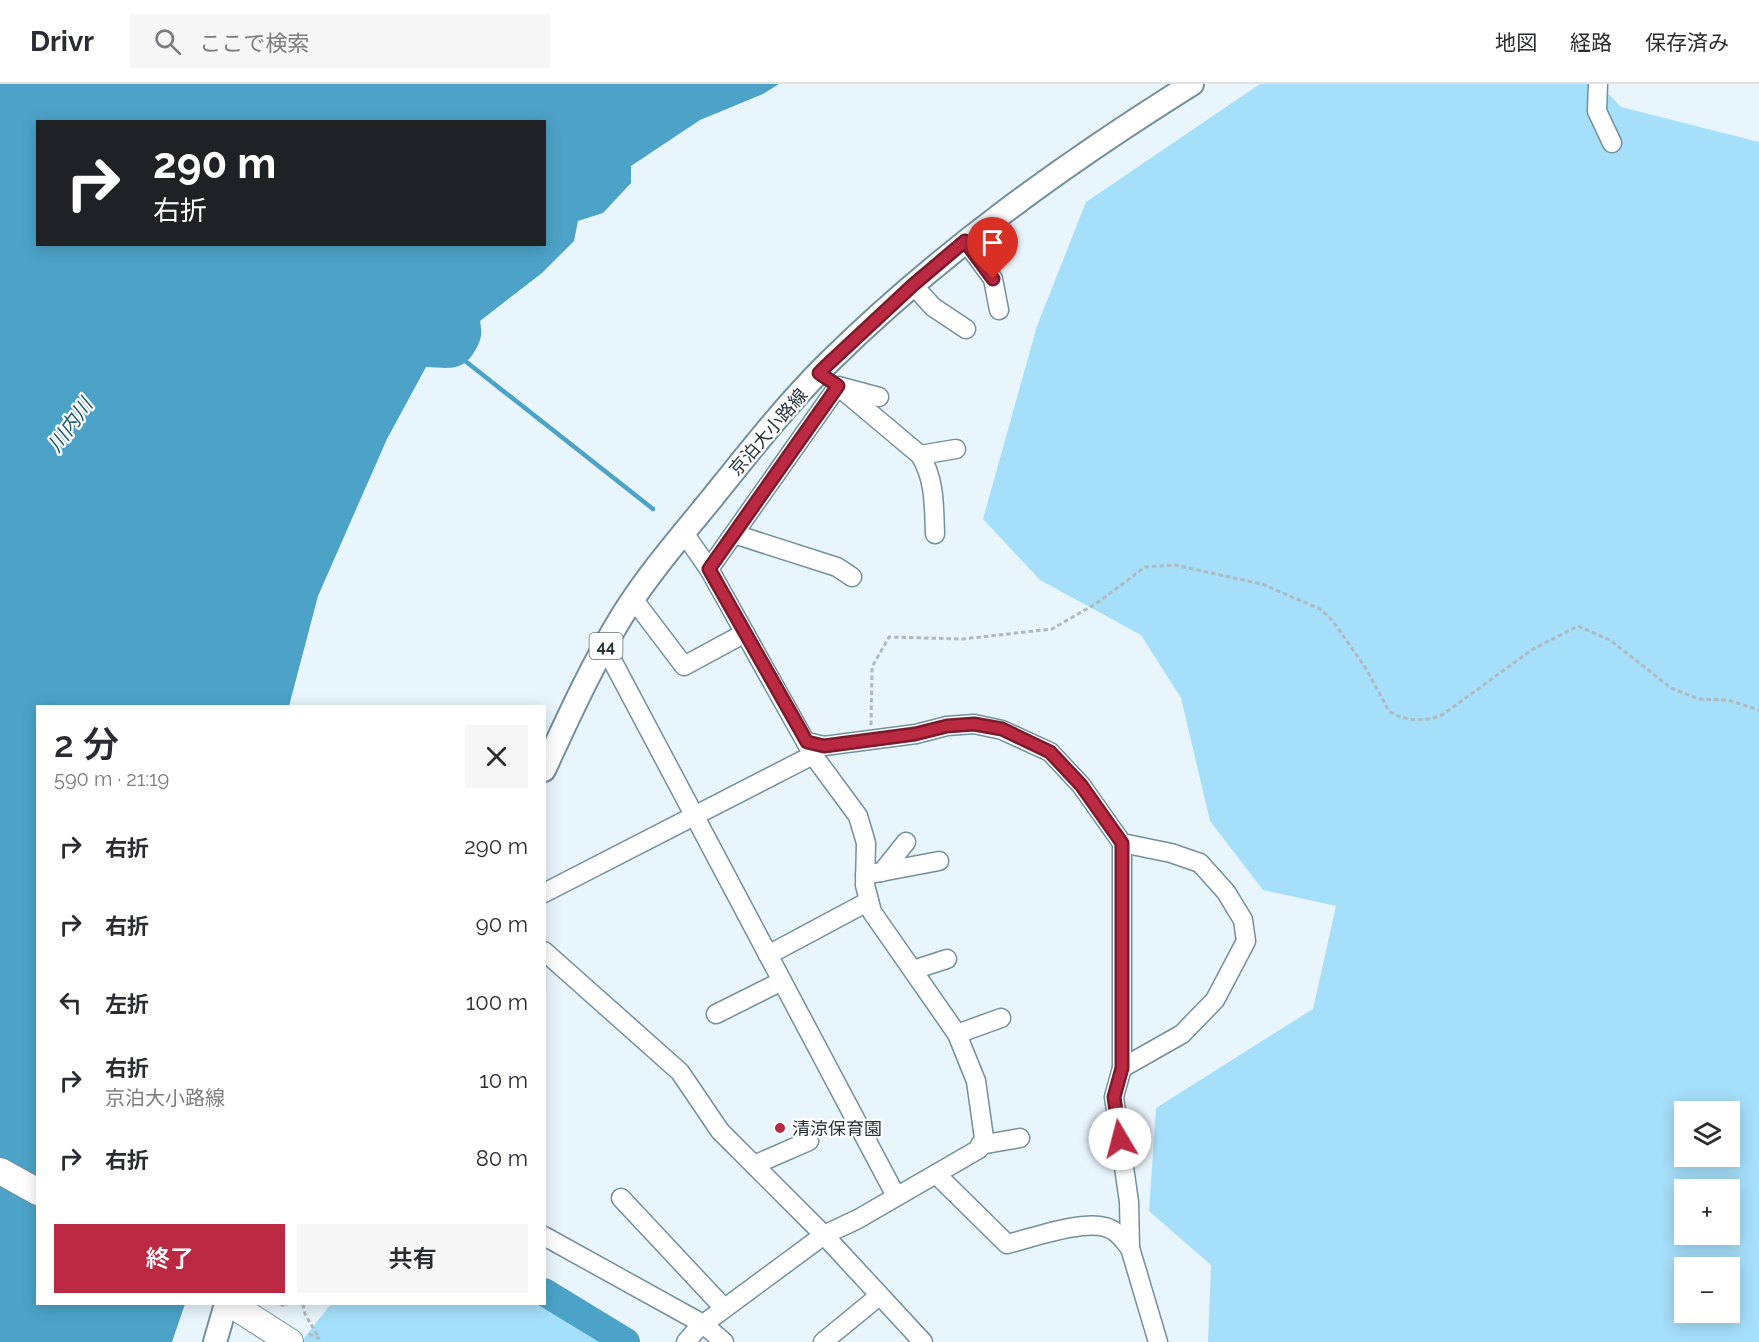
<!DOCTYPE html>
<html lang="ja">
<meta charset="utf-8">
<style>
:root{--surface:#fff;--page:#f7f7f7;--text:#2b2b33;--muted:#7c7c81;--line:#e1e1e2;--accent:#ba2941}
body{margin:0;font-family:Raleway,"Noto Sans JP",sans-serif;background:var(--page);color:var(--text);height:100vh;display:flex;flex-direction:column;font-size:22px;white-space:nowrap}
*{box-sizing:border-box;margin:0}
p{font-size:20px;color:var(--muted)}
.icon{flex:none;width:33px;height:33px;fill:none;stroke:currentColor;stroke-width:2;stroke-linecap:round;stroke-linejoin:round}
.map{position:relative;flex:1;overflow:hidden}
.sheet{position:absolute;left:36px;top:621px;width:510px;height:600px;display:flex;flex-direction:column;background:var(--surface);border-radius:0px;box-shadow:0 3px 15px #0003}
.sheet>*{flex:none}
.guide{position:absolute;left:36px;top:36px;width:510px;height:126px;border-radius:0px;box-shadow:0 3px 15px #0003;background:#202124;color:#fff;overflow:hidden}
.buttons{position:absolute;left:1674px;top:1017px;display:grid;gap:12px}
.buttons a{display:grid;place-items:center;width:66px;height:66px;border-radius:0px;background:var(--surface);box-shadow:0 3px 15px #0003;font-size:30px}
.pin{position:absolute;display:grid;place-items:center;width:51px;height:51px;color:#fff;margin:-62px -26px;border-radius:50% 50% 50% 0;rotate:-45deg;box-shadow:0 0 6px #0007}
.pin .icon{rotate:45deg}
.me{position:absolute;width:66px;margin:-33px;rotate:352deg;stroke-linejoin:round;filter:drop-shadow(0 0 4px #0008)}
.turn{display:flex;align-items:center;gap:21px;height:126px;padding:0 18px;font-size:27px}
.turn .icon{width:78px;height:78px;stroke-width:2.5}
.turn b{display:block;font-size:42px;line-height:51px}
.round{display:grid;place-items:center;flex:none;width:63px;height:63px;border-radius:0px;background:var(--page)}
.overview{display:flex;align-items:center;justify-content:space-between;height:102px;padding:0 18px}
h1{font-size:36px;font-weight:600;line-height:45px}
.button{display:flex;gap:12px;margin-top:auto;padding:12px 18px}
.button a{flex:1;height:69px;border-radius:0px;background:var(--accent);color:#fff;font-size:24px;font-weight:600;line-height:69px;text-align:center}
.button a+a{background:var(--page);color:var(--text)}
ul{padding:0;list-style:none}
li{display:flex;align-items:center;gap:18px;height:78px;padding:0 18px}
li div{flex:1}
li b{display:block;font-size:22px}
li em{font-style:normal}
header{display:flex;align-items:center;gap:36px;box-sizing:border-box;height:84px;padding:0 30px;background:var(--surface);border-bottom:2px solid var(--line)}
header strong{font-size:28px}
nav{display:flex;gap:33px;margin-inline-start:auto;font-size:21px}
.search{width:420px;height:54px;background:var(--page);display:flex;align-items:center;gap:15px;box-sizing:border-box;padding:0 21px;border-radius:0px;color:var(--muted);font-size:22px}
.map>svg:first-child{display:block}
.green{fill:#a6dffa;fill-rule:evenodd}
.water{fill:#4ca3c7;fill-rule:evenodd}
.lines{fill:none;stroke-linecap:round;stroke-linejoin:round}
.stream{stroke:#4ca3c7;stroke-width:4.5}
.river{stroke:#4ca3c7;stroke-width:28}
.minor-casing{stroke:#73909e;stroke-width:21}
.major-casing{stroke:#73909e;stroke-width:26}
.highway-casing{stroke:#73909e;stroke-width:28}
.path{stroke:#aebac0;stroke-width:3;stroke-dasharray:4.5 3;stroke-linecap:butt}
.minor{stroke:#fff;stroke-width:18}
.major{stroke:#fff;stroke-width:22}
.highway{stroke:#fff;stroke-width:26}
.route-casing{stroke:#791b2a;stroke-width:15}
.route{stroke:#ba2941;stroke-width:10}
.poi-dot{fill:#ba2941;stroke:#fff;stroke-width:2}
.labels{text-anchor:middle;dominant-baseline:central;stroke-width:4.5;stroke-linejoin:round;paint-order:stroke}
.shield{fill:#fff;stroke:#677074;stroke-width:1.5}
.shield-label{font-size:16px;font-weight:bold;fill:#263238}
.street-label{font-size:18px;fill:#263238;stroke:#fff}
.poi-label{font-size:18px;fill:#263238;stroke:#fff;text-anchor:start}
.water-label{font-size:20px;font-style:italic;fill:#1a5d77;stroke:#fff}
</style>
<header>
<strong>Drivr</strong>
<div class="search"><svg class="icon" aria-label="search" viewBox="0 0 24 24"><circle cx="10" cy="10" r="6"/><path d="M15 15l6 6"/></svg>ここで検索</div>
<nav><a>地図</a><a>経路</a><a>保存済み</a></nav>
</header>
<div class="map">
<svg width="1759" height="1258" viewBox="0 0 1759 1258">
<rect width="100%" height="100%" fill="#e9f5fc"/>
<g class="green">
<path d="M1260 0H1599L1621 23 1759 58V1258H1208L1211 1181 1149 1127 1156 1024 1313 925 1336 822 1263 806 1210 737 1181 614 1141 551 1040 496 983 435 1037 242 1086 118ZM1684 1028H1730V1072H1684ZM1684 1106H1730V1150H1684ZM1684 1184H1730V1228H1684Z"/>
<path d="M545 1217 617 1258H301L331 1220H544Z"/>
</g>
<path class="water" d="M0 0H779L763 10 700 36 631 82V99L603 129 578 137 574 157 542 189 480 237C482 249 482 254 476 265 463 288 451 284 426 283L387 355 318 512 289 622H38V1220H185L172 1258H0ZM38 38H544V160H38Z"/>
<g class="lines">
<path class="stream" d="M464 276 653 425"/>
<path class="river" d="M544 1208 626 1258"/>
<defs>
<g id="minor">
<path d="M1598 0 1597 27 1612 59"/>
<path d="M965 157 993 195 999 226"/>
<path d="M913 201 933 223 966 245"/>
<path d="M845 308 920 371 956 365"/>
<path d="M920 371C935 395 934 422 935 450"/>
<path d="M684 449 709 485 813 671 858 732 866 759 865 801 872 828 957 950 976 997 984 1054 979 1065 858 1135 824 1151 698 1244 686 1258"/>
<path d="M734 450 837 483 852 493"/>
<path d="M709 485 838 302 879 313"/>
<path d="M634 516 684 582 745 549"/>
<path d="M605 563 896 1112"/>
<path d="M807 658 824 662 916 650 947 642 974 640 1002 646 1050 668 1081 701 1122 759V984L1114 1013 1129 1118 1130 1164 1158 1258"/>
<path d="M1122 759 1171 769 1200 779 1226 808 1243 836 1246 857 1215 916 1182 950 1122 984"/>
<path d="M882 788 906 758"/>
<path d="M865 791 939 777"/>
<path d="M544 809 813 671"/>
<path d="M544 867 680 988 720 1047 824 1151 923 1258"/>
<path d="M768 871 869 817"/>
<path d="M913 886 947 875"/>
<path d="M716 930 782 897"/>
<path d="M957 950 1001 934"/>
<path d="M980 1061 1020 1054"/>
<path d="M754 1081 809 1057"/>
<path d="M936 1090 1007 1160C1032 1154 1082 1136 1105 1143 1117 1146 1123 1156 1130 1164"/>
<path d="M621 1114 724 1224"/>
<path d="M544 1152 703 1240 724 1258"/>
<path d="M823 1258 879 1212"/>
</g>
<g id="major">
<path d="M544 686C568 634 592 581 622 532 648 490 682 451 713 413 749 368 785 322 826 281 936 172 1061 82 1192 0"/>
<path d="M215 1258 226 1220"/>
</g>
<g id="highway">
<path d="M0 1087 38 1108"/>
<path d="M231 1220 290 1258"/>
</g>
</defs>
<use href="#minor" class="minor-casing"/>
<use href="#major" class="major-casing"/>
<use href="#highway" class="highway-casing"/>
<g class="path">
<path d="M871 641 872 583 889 553 963 555 1052 545 1097 519 1145 483 1175 481 1262 500 1320 525 1332 536 1365 583 1389 627C1406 638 1423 638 1442 631L1533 565 1578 542 1610 556 1671 604 1699 615 1728 616 1759 626"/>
<path d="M280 1220 285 1223 286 1220"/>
<path d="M303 1220 305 1230 319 1254"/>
<path d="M309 1250 320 1255"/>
</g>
<use href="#minor" class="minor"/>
<use href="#major" class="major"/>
<use href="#highway" class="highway"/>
</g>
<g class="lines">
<defs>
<path id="route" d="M993 195 965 157 913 201 825 283 819 289 838 302 709 485 807 658 824 662 915 650 947 642 974 640 1002 645 1050 668 1081 701 1122 759V984L1114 1013 1120 1055"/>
</defs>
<use href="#route" class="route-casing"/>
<use href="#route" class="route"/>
</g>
<circle class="poi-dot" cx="780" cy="1044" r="6"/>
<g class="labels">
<rect class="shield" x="589.5" y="549" width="33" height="26" rx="4.5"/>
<g class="shield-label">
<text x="606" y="562">44</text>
</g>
<g class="street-label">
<text transform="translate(768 348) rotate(-49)">京泊大小路線</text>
</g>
<g class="poi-label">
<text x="792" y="1044">清涼保育園</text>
</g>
<g class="water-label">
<text transform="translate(70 341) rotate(-54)">川内川</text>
</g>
</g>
</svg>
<div class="buttons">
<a><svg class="icon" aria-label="layers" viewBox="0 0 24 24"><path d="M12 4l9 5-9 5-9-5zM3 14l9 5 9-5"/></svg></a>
<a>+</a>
<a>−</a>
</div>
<div class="pin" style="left:993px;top:195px;background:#d93025"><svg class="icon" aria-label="arrive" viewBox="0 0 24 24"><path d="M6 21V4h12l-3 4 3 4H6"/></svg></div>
<svg class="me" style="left:1120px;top:1055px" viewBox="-20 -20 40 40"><circle r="19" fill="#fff"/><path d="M0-13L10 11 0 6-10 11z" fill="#ba2941"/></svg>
<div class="guide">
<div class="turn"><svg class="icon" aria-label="right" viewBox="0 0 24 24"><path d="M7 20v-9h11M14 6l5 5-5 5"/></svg><div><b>290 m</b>右折</div></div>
</div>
<section class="sheet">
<div class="overview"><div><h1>2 分</h1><p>590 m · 21:19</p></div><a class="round"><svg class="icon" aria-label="close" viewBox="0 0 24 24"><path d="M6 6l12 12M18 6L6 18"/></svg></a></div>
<ul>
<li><svg class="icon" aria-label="right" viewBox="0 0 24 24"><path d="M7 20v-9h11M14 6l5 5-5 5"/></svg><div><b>右折</b></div><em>290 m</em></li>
<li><svg class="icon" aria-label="right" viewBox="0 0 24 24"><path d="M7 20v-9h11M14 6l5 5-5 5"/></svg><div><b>右折</b></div><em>90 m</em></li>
<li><svg class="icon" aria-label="left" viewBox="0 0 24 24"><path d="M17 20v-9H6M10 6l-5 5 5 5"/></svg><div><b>左折</b></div><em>100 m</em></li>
<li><svg class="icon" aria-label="right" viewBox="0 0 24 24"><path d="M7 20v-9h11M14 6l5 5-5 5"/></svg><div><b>右折</b><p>京泊大小路線</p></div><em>10 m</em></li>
<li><svg class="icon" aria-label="right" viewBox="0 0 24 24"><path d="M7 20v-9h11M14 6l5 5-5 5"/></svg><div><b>右折</b></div><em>80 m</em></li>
</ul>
<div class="button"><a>終了</a><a>共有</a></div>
</section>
</div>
